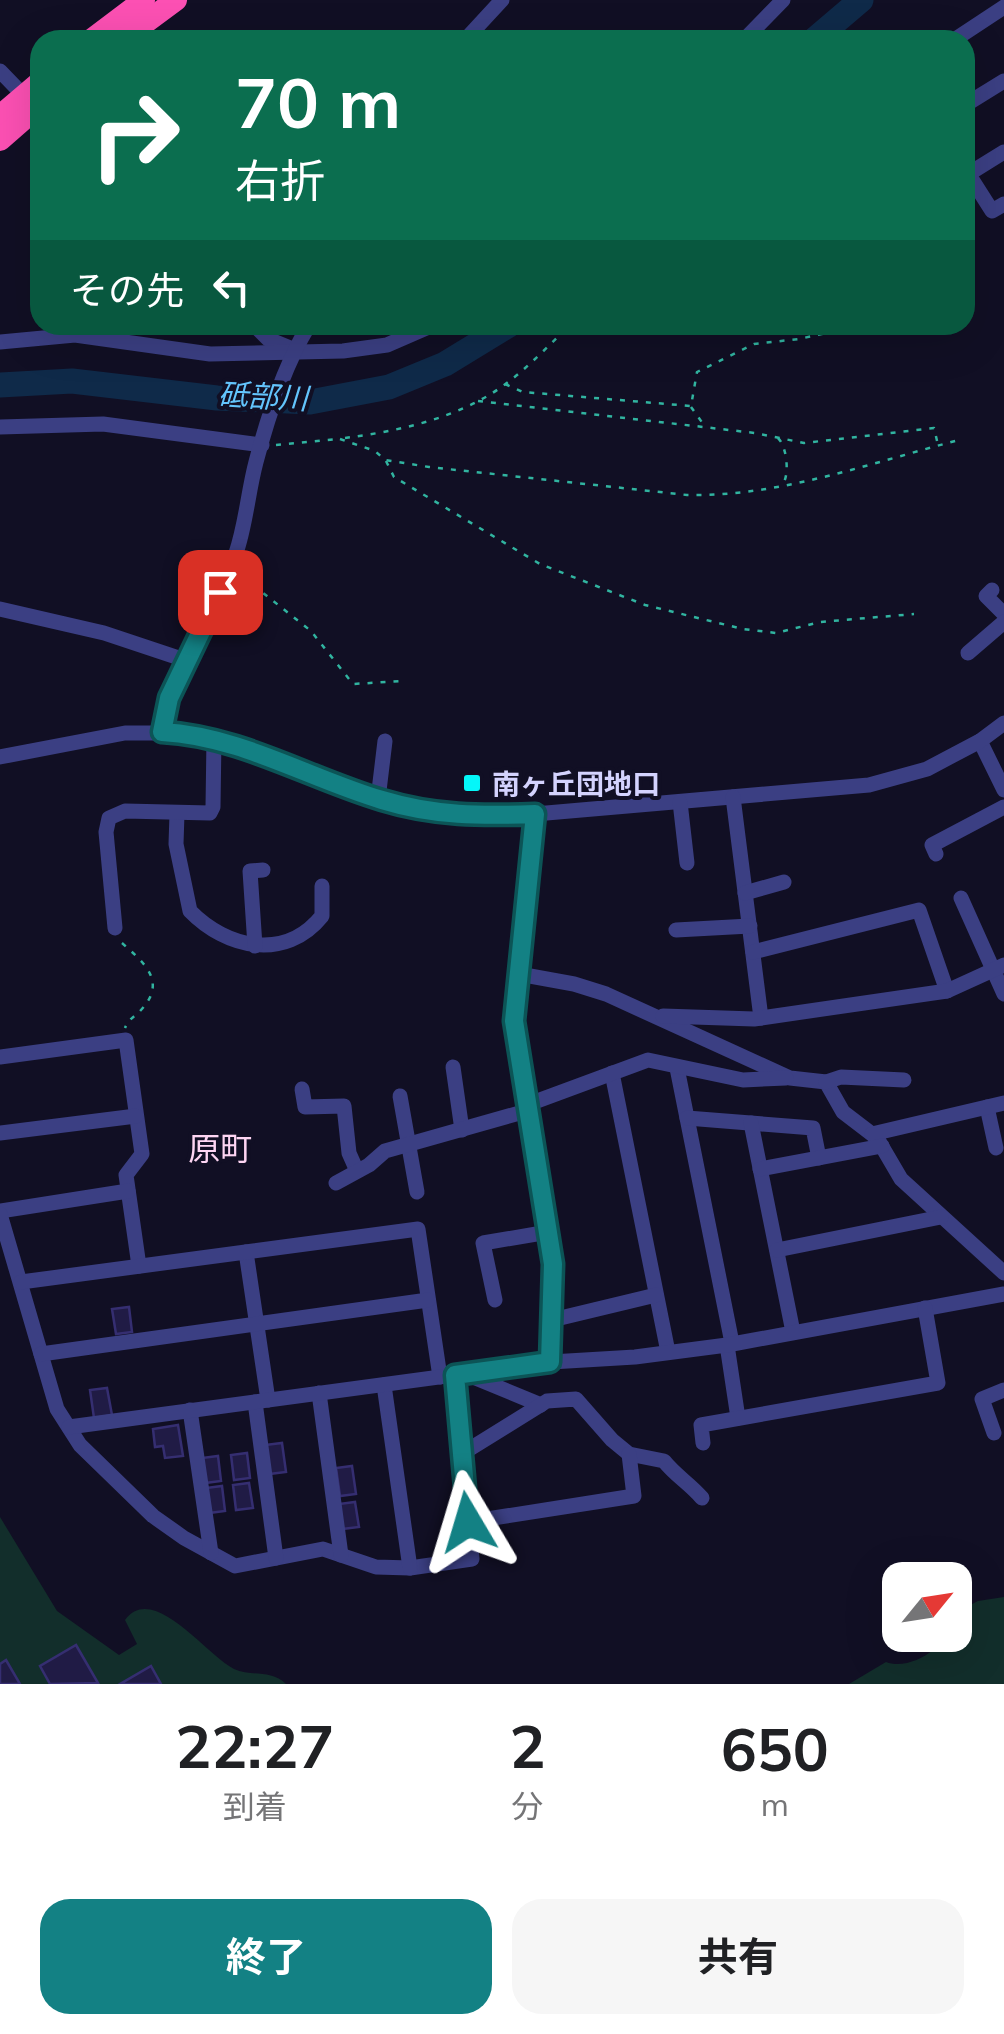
<!DOCTYPE html>
<html lang="ja">
<meta charset="utf-8">
<style>
:root{--surface:#fff;--page:#f6f6f6;--text:#202124;--muted:#757577;--accent:#138184}
body{margin:0;font-family:Mulish,"Noto Sans JP",sans-serif;background:var(--page);color:var(--text);height:100vh;display:flex;flex-direction:column;font-size:38px;white-space:nowrap}
*{box-sizing:border-box;margin:0}
p{font-size:32px;color:var(--muted)}
.icon{flex:none;width:55px;height:55px;fill:none;stroke:currentColor;stroke-width:2;stroke-linecap:round;stroke-linejoin:round}
.map{position:relative;height:1684px;overflow:hidden}
.sheet{display:flex;flex-direction:column;background:var(--surface);flex:1}
.sheet>*{flex:none}
.top-card{position:absolute;left:30px;top:30px;width:945px;height:305px;border-radius:30px;box-shadow:0 10px 40px #0002;background:#0b6e4f;color:#fff;overflow:hidden}
.needle{width:65px;rotate:60deg}
.controls{position:absolute;left:882px;top:1562px;display:grid;gap:20px}
.controls a{display:grid;place-items:center;width:90px;height:90px;border-radius:20px;background:var(--surface);box-shadow:0 10px 40px #0002;font-size:50px}
.pin{position:absolute;display:grid;place-items:center;width:85px;height:85px;color:#fff;margin:-42px;border-radius:20px;box-shadow:0 5px 15px #0006}
.me{position:absolute;width:110px;margin:-55px;rotate:353deg;stroke-linejoin:round;filter:drop-shadow(0 0 8px #0008)}
.turn{display:flex;align-items:center;gap:35px;height:210px;padding:0 40px;font-size:45px}
.turn .icon{width:130px;height:130px;stroke-width:2.5}
.turn b{display:block;font-size:70px;line-height:85px}
.then{display:flex;align-items:center;height:95px;padding:0 40px;background:#0003;gap:20px;font-size:38px}
.eta{display:flex;justify-content:space-evenly;align-items:center;height:170px;text-align:center}
.eta b{font-size:60px;font-weight:700;line-height:70px}
.action{display:flex;gap:20px;margin-top:auto;padding:20px 40px}
.action a{flex:1;height:115px;border-radius:30px;background:var(--accent);color:#fff;font-size:40px;font-weight:700;line-height:115px;text-align:center}
.action a+a{background:var(--page);color:var(--text)}
.map>svg:first-child{display:block}
.green{fill:#122e2b}
.lines{fill:none;stroke-linecap:round;stroke-linejoin:round}
.river{stroke:#0f2a49;stroke-width:25}
.building{fill:#201b45;stroke:#352e71;stroke-width:2.5}
.path{stroke:#31b4a0;stroke-width:2.5;stroke-dasharray:5 8;stroke-linecap:butt}
.minor{stroke:#3b3f83;stroke-width:15}
.highway{stroke:#fc50b3;stroke-width:22}
.route-casing{stroke:#0c5456;stroke-width:25}
.route{stroke:#138184;stroke-width:18}
.poi-dot{fill:#04f7f9;stroke:#110f24;stroke-width:4}
.labels{text-anchor:middle;dominant-baseline:central;stroke-width:8;stroke-linejoin:round;paint-order:stroke}
.poi-label{font-size:28px;font-weight:bold;fill:#d4d3fe;stroke:#110f24;text-anchor:start}
.water-label{font-size:30px;font-style:italic;fill:#63c4fc;stroke:#110f24}
.quarter-label{font-size:32px;fill:#fed5f3;stroke:#110f24}
</style>
<div class="map">
<svg width="1004" height="1684" viewBox="0 0 1004 1684">
<rect width="100%" height="100%" fill="#110f24"/>
<g class="green">
<path d="M0 1517 57 1611 119 1655 137 1644 125 1620C153 1582 205 1654 234 1669 251 1677 271 1669 286 1684H0Z"/>
<path d="M1004 1597V1684H849L886 1662C901 1668 921 1660 933 1650V1635H955V1613L978 1601Z"/>
</g>
<g class="lines">
<g class="river">
<path d="M814 40 861 0"/>
<path d="M0 385 72 381 217 398 310 402 389 387 445 364 509 325"/>
</g>
</g>
<g class="building">
<path d="M129 1307 132 1332 116 1334 112 1309Z"/>
<path d="M107 1388 112 1415 94 1418 90 1390Z"/>
<path d="M178 1425 183 1456 165 1458 163 1446 155 1447 153 1429Z"/>
<path d="M282 1443 286 1472 269 1474 265 1445Z"/>
<path d="M247 1453 250 1478 234 1480 231 1455Z"/>
<path d="M218 1456 221 1481 205 1483 202 1458Z"/>
<path d="M352 1466 356 1494 340 1496 336 1468Z"/>
<path d="M249 1483 253 1508 236 1510 233 1485Z"/>
<path d="M222 1486 225 1511 209 1513 206 1488Z"/>
<path d="M355 1502 359 1527 342 1529 339 1504Z"/>
<path d="M76 1645 98 1683 50 1684 40 1666Z"/>
<path d="M6 1660 20 1684H0V1664Z"/>
<path d="M151 1666 161 1684H120Z"/>
</g>
<g class="lines">
<g class="path">
<path d="M505 384 523 392 691 406 697 372 754 344 799 339 862 325"/>
<path d="M478 401 755 433 804 443 934 428 938 445"/>
<path d="M691 407 706 428"/>
<path d="M345 438C398 431 455 419 500 388 526 370 548 346 570 325"/>
<path d="M778 438C787 447 789 472 784 482"/>
<path d="M340 439 375 451 385 460 429 467 687 495C779 497 870 463 959 440"/>
<path d="M276 445 337 439"/>
<path d="M386 461 394 477 540 564 645 605 743 629 776 633 820 622 914 614"/>
<path d="M243 577 311 631 353 684 403 681"/>
<path d="M122 943C143 962 168 981 141 1010 135 1017 129 1018 125 1028"/>
</g>
<g class="minor">
<path d="M465 40 502 0"/>
<path d="M744 40 783 0"/>
<path d="M954 40 1004 7"/>
<path d="M0 71 29 101"/>
<path d="M965 105 1004 81"/>
<path d="M965 157 971 178 992 211 1004 204"/>
<path d="M970 173 1004 152"/>
<path d="M254 325 268 339 290 348"/>
<path d="M0 342 75 335 210 354 343 351 387 345 433 325"/>
<path d="M0 427 103 424 262 445"/>
<path d="M992 590 986 596 1004 614"/>
<path d="M0 609 104 633 188 661"/>
<path d="M968 653 1004 622"/>
<path d="M161 732C176 669 214 614 236 553 246 524 248 492 256 462 268 416 284 366 309 325"/>
<path d="M980 741 1004 790"/>
<path d="M0 757 125 733H195L226 741 350 789 416 809 471 816 535 814 869 785 927 769 980 741 1004 723"/>
<path d="M733 797 761 1018"/>
<path d="M378 799 385 741"/>
<path d="M680 802 687 863"/>
<path d="M177 814 176 844 190 911C226 948 285 962 322 916V886"/>
<path d="M535 814 513 1021 553 1264 551 1362"/>
<path d="M936 854 932 845 1004 807"/>
<path d="M745 893 784 882"/>
<path d="M961 898 1004 994"/>
<path d="M115 928 106 832 109 818 125 811 210 813 213 807 214 738"/>
<path d="M676 930 750 926"/>
<path d="M255 946 250 871 263 870"/>
<path d="M753 952 919 910 947 991"/>
<path d="M519 974 574 984 606 994 790 1078 826 1082 843 1112 877 1138 901 1179 1004 1273"/>
<path d="M663 1016 754 1019 947 991 1004 965"/>
<path d="M0 1057 126 1040 142 1154 126 1175 139 1266"/>
<path d="M453 1067 462 1130"/>
<path d="M677 1068 732 1343"/>
<path d="M612 1073 668 1352"/>
<path d="M826 1082 841 1077 904 1080"/>
<path d="M302 1089 305 1107 344 1106 349 1153 357 1171"/>
<path d="M400 1096 417 1192"/>
<path d="M529 1104 648 1060 743 1080 786 1078"/>
<path d="M987 1107 996 1148"/>
<path d="M687 1118 813 1128 819 1158"/>
<path d="M751 1123 793 1332"/>
<path d="M0 1133 136 1116"/>
<path d="M872 1134 1004 1103"/>
<path d="M760 1169 882 1146"/>
<path d="M336 1183 369 1165 385 1151 530 1110"/>
<path d="M0 1211 128 1191"/>
<path d="M0 1214 57 1409 80 1445 153 1516 184 1538 235 1566 323 1549 376 1567 410 1568 472 1559 455 1375"/>
<path d="M777 1250 941 1217"/>
<path d="M246 1252 268 1400"/>
<path d="M21 1282 418 1229 440 1377"/>
<path d="M495 1300 483 1243 548 1232"/>
<path d="M552 1320 656 1295"/>
<path d="M727 1345 738 1418"/>
<path d="M41 1354 428 1300"/>
<path d="M466 1374 541 1405"/>
<path d="M384 1385 410 1568"/>
<path d="M319 1393 341 1555"/>
<path d="M255 1402 276 1558"/>
<path d="M190 1410 211 1553"/>
<path d="M69 1427 551 1362 635 1357 727 1345 1004 1294"/>
<path d="M994 1433 982 1399 1004 1390"/>
<path d="M703 1443 701 1425 938 1383 925 1308"/>
<path d="M460 1455 547 1401 576 1399 612 1440 629 1454 664 1461C676 1476 689 1483 702 1498"/>
<path d="M468 1522 634 1496 629 1454"/>
</g>
<g class="highway">
<path d="M91 40 144 0"/>
<path d="M122 40 176 0"/>
<path d="M0 116 40 82"/>
<path d="M0 140 40 105"/>
</g>
</g>
<g class="lines">
<defs>
<path id="route" d="M220 592 169 698 162 732C240 736 308 778 382 800 434 816 482 816 535 814L514 1021 553 1264 550 1362 455 1375 468 1522"/>
</defs>
<use href="#route" class="route-casing"/>
<use href="#route" class="route"/>
</g>
<rect class="poi-dot" x="462" y="773" width="20" height="20" rx="5"/>
<g class="labels">
<g class="poi-label">
<text x="492" y="783">南ヶ丘団地口</text>
</g>
<g class="water-label">
<text transform="translate(263 396) rotate(3)">砥部川</text>
</g>
<g class="quarter-label">
<text x="220" y="1148">原町</text>
</g>
</g>
</svg>
<div class="controls">
<a><svg class="needle" viewBox="-14 -14 28 28"><path d="M0-13l5 13h-10z" fill="#e53935"/><path d="M0 13l5-13h-10z" fill="#757577"/></svg></a>
</div>
<div class="pin" style="left:220px;top:592px;background:#d93025"><svg class="icon" aria-label="arrive" viewBox="0 0 24 24"><path d="M6 21V4h12l-3 4 3 4H6"/></svg></div>
<svg class="me" style="left:468px;top:1522px" viewBox="-20 -20 40 40"><path d="M0-17L14 15 0 8-14 15z" fill="#138184" stroke="#fff" stroke-width="4"/></svg>
<div class="top-card">
<div class="turn"><svg class="icon" aria-label="right" viewBox="0 0 24 24"><path d="M7 20v-9h11M14 6l5 5-5 5"/></svg><div><b>70 m</b>右折</div></div>
<div class="then">その先<svg class="icon" aria-label="left" viewBox="0 0 24 24"><path d="M17 20v-9H6M10 6l-5 5 5 5"/></svg></div>
</div>
</div>
<section class="sheet">
<div class="eta">
<div><b>22:27</b><p>到着</p></div>
<div><b>2</b><p>分</p></div>
<div><b>650</b><p>m</p></div>
</div>
<div class="action"><a>終了</a><a>共有</a></div>
</section>
